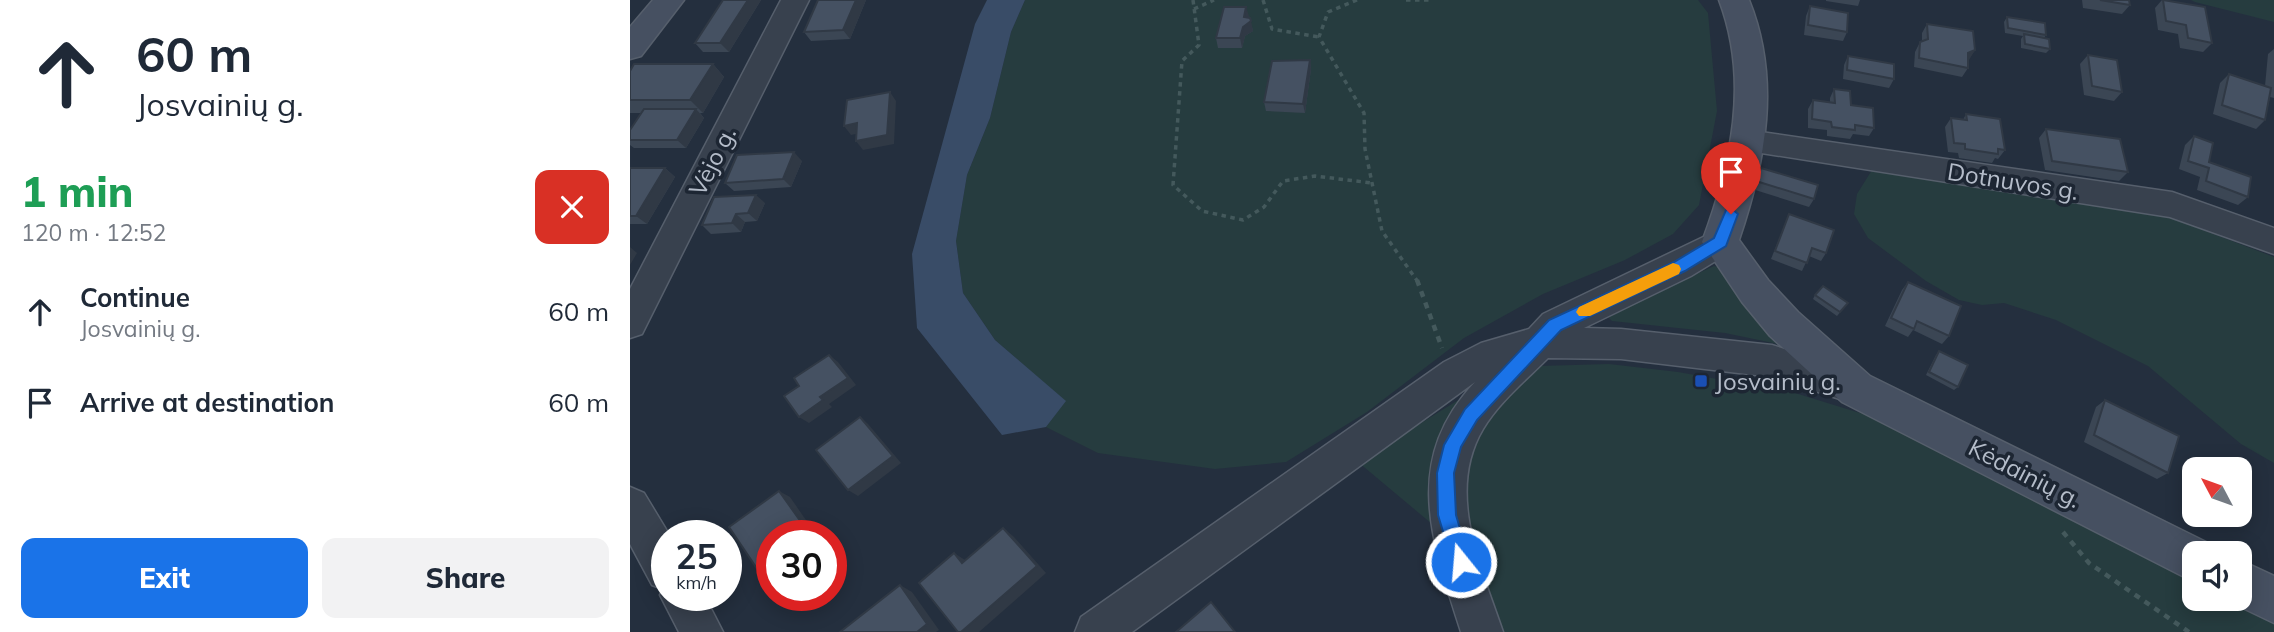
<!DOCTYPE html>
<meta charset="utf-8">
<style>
:root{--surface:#fff;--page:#f2f2f3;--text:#1f2937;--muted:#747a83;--accent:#1a73e8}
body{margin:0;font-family:Mulish,sans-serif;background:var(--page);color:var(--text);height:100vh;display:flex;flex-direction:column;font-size:26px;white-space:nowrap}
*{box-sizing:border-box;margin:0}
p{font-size:23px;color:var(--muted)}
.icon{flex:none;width:38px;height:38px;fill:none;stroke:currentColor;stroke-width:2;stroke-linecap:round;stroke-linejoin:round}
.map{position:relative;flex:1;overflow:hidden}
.side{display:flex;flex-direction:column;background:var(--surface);width:630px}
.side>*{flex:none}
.banner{background:#fff;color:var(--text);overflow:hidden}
.needle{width:46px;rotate:311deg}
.fabs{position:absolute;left:1552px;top:457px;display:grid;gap:14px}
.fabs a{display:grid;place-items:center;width:70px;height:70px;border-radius:14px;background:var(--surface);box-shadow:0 4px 18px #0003;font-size:35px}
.speed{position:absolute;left:21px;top:520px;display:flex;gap:14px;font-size:35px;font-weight:700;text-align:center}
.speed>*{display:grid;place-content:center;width:91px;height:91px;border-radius:50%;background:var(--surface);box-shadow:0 4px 18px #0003;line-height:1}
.speed small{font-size:18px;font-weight:400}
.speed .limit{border:10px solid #d22;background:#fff;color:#111}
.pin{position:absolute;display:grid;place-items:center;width:60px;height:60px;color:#fff;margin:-72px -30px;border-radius:50% 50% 50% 0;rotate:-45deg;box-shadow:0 0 7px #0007}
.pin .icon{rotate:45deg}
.me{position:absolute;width:77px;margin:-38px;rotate:343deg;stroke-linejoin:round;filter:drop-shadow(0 0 5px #0008)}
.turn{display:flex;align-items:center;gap:24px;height:147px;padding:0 21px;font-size:32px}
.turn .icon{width:91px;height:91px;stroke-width:2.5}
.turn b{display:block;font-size:49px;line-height:60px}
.round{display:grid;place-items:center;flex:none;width:74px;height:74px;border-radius:14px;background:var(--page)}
.headline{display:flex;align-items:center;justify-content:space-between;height:119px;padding:0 21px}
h1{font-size:42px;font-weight:800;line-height:52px;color:#1e9e55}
.cta{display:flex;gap:14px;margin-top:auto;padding:14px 21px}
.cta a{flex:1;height:80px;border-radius:14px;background:var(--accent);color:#fff;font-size:28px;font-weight:800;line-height:80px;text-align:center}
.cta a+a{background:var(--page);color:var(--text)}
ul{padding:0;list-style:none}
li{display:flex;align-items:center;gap:21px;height:91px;padding:0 21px}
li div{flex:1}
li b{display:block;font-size:26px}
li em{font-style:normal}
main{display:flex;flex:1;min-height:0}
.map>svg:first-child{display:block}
.green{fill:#263c3f}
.water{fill:#394c67}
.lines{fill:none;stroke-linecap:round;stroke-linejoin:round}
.street-casing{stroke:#565f6c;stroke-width:3}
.secondary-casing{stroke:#565f6c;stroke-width:3}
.path-far1{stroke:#44595c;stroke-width:3.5;stroke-dasharray:4.5 4.5;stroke-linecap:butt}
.path{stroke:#44595c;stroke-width:4.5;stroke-dasharray:6 6;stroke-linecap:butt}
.street{fill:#38414e;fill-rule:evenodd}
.secondary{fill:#465061;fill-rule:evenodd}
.wall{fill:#3b4654}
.shaded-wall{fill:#303945}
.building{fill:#455162;stroke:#303945;stroke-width:2}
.route{fill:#1a73e8;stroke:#114b97;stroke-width:2}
.slow{fill:#f59e0b}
.transit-dot{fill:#1a4fb4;stroke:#1d2633;stroke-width:2.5}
.labels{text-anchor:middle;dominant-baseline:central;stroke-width:7;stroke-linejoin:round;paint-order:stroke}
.street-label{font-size:24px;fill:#b4bcc9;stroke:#1d2633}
.poi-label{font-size:24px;fill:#b4bcc9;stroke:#1d2633;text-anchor:start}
</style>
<main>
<section class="side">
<div class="banner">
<div class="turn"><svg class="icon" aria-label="ahead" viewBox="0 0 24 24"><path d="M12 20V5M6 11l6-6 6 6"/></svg><div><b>60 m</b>Josvainių g.</div></div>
</div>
<div class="headline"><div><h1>1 min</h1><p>120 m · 12:52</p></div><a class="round" style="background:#d93025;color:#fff"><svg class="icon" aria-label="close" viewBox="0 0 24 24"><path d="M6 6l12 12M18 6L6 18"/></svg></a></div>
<ul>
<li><svg class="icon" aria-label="ahead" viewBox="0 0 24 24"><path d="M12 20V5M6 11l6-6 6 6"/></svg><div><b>Continue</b><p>Josvainių g.</p></div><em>60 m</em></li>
<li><svg class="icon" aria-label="arrive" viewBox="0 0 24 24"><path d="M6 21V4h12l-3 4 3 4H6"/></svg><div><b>Arrive at destination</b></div><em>60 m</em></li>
</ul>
<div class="cta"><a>Exit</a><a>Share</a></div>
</section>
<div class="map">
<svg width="1644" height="632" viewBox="0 0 1644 632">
<rect width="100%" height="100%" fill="#242f3e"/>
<g class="green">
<path d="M395 0H1068L1078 13 1087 111 1069 205 1043 234 995 260 913 294 834 338 737 412 656 462 585 469 468 453 416 427 435 401 365 340 333 293 326 241 337 175 360 118 381 32Z"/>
<path d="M1561 0H1644V22L1565 2Z"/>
<path d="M1242 170 1482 205 1544 219 1644 257V463L1611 444 1518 366 1426 320 1374 303 1352 305 1329 300 1296 281 1238 238 1224 214 1227 194Z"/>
<path d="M1084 266 1092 268 1151 342 1148 344 1095 333 982 321 979 318 982 313Z"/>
<path d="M979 364 1048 372 1165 393 1272 426 1564 579V598L1602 599 1644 620V632H868L845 560 728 462 843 391 909 366Z"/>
</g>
<path class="water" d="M357 0H395L381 32 360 118 337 175 326 241 333 293 365 340 436 401 416 427 372 435 287 328 282 254 345 24Z"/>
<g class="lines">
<defs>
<g id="street">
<path d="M151 0H179L12 334 0 338V289Z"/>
<path d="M1117 130 1542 192 1644 228V254L1540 217 1106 149 1102 141 1106 133Z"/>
<path d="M1090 229 1102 233 1107 242 1102 251 1061 276 954 328 991 329 1142 345 1235 375 1240 387 1235 399 1222 403 1142 377 991 359 918 358C896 380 869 402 853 429 815 493 852 569 873 632H831C802 541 771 461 845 382L502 632H445L451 617 814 362 851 343 899 329 913 314Z"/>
<path d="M0 487 14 493 40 536H37V595H74L93 632H49L30 595 33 589 22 585 0 544Z"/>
</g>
<g id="secondary">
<path d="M23 0H54L11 56 0 59V27Z"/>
<path d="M1089 0H1119C1151 79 1136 161 1109 240L1138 280 1168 312 1240 376 1580 544 1584 553H1564V582L1212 402 1140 336 1112 302 1072 242C1101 164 1120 81 1089 0Z"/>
<path d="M1610 560 1644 576V623L1594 599 1610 598Z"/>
</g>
</defs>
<use href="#street" class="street-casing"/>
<use href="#secondary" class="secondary-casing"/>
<g class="path-far1">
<path d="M563 0 569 45 552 61 543 185 572 211 613 220 634 207 653 181 685 176 742 183"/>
<path d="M633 0 642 29 689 37"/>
<path d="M727 0 698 12 689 37 734 113 735 149 752 231 788 282"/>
<path d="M776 0H803"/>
<path d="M564 9 584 0"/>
</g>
<g class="path">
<path d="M787 280 812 348"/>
<path d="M1433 532 1459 563 1559 632"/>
</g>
<use href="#street" class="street"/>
<use href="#secondary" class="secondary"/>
</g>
<g class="wall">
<path d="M93 0H131L99 52H73L65 43Z"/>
<path d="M188 0H236L220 39 181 41 174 32Z"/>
<path d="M1196 0H1230L1228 6 1196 1Z"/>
<path d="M1452 0H1499L1500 5 1492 14 1453 8Z"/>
<path d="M1532 0H1538L1582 43 1573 52 1550 48 1548 34 1528 30 1525 8Z"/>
<path d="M1180 6 1217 32 1213 41 1174 35 1176 16Z"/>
<path d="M619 16 623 31 615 36 612 48H588L586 38Z"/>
<path d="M1377 17 1416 35 1414 38 1420 49 1416 53 1391 48V39L1393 36 1375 33 1374 22Z"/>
<path d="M1297 24 1345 50 1338 60V68L1332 77 1284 67 1285 52 1290 42 1292 41V33Z"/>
<path d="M1644 49V98L1640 97 1635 120 1626 129 1583 114 1590 83 1599 74 1635 86 1638 54Z"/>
<path d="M1458 55 1492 92 1484 101 1454 95 1450 64Z"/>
<path d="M1218 56 1264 79 1259 88 1213 79 1214 65Z"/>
<path d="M680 60 681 69 675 113 636 111 634 102Z"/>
<path d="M83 64 94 77 73 113H70L74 118 56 148H4L0 145V130L11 113H0V71Z"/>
<path d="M1204 89 1244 128 1239 136 1223 134 1220 139 1197 136V130L1178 128V109L1183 100 1200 102V98Z"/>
<path d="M1336 114 1375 150 1368 159 1365 158 1362 163 1329 158 1328 153 1318 152 1315 127 1321 118 1333 120Z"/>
<path d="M1416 129 1498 172 1489 181 1415 170 1409 138Z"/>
<path d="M1564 136 1579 162 1618 197 1608 205 1567 190 1570 177 1549 169 1555 145Z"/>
<path d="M172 161 161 187 104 191 95 183Z"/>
<path d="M0 168H35L45 177 17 224H0Z"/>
<path d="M1131 168 1184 199 1179 207 1122 189Z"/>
<path d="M135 203 127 221 115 222 111 232 81 234 72 225Z"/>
<path d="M1159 214 1196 253 1191 261 1179 256 1172 271 1141 259Z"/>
<path d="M1278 282 1319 336 1312 344 1283 330 1278 337 1255 326 1272 290Z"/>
<path d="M1185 295 1218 303 1207 316 1183 299Z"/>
<path d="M1309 351 1328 387 1324 390 1296 375 1306 355Z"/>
<path d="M1475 400 1538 473 1527 479 1454 442 1466 407Z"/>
</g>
<g class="shaded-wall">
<path d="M118 0H131L99 52 90 43Z"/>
<path d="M226 0H236L220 39 213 30Z"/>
<path d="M616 7 619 16 616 25 621 21 623 31 615 36 612 48 610 38Z"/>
<path d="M1345 50 1339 60 1332 62 1338 53Z"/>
<path d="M680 60 681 69 675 113 673 104Z"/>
<path d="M83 64 94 77 73 113 60 100Z"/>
<path d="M260 92 266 101 264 144 233 150 226 141Z"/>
<path d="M66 109 74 118 56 148 47 140Z"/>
<path d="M227 123 234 132 221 135 214 126Z"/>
<path d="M164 152 172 161 161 187 153 179Z"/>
<path d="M35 168 45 177 17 224 6 216Z"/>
<path d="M126 195 135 203 127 221 118 213Z"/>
<path d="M106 214 115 222 111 232 102 223Z"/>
<path d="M0 247 7 253 0 265Z"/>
<path d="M199 355 208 362 226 385 199 404 202 407 179 423 169 417 190 397Z"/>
<path d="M230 417 238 424 271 463 228 496 218 490Z"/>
<path d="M149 491 160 497 187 536H181Z"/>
<path d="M373 528 383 536 416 573 349 632H331Z"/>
<path d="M324 553 335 560 332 563Z"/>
<path d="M270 585 282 592 309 630 306 632H287Z"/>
<path d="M146 595H159L154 599Z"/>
</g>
<g class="building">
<path d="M93 0H118L90 43H65Z"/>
<path d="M188 0H226L213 30 174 32Z"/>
<path d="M1470 0H1499L1500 5Z"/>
<path d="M1533 0 1575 7 1582 43 1558 38 1556 25 1536 21Z"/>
<path d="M1180 6 1218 13 1217 32 1178 25Z"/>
<path d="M594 7H616L614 17 620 18 621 21 613 27 610 38H586Z"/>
<path d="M1377 17 1415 23 1416 35 1378 28Z"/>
<path d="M1297 24 1343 31 1345 50 1338 53V68L1289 58 1290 42 1298 39Z"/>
<path d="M1394 34 1419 39 1420 49 1395 44Z"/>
<path d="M1458 55 1487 60 1492 92 1462 86Z"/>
<path d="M1218 56 1264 64V79L1217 70Z"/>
<path d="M680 60 673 104 634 102 642 61Z"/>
<path d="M4 64H83L60 100H0V71Z"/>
<path d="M1599 74 1641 88 1635 120 1592 105Z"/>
<path d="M1204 89 1220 91 1221 105 1243 108 1244 128 1225 125V130L1202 127 1201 122 1182 119 1183 100 1205 103Z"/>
<path d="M260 92 257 135 226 141 227 123 214 126 217 100Z"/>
<path d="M14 109H66L47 140H0V130Z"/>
<path d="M1336 114 1370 119 1375 150 1368 149V154L1335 149V144L1324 143 1321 118 1337 120Z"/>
<path d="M1416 129 1490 139 1498 172 1422 161Z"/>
<path d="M1564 136 1583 143 1579 162 1621 177 1618 197 1576 181 1579 168 1558 161Z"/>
<path d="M164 152 153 179 95 183 107 155Z"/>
<path d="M0 168H35L6 216H0Z"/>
<path d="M1131 168 1188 185 1184 199 1126 181Z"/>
<path d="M126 195 118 213 106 214 102 223 72 225 84 197Z"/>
<path d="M1159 214 1204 230 1196 253 1182 248 1177 263 1145 251Z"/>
<path d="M1278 282 1331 306 1319 336 1287 321 1284 329 1261 318Z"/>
<path d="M1193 286 1218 303 1210 312 1185 295Z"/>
<path d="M1309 351 1338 365 1328 387 1299 372Z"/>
<path d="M199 355 218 378 190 397 193 400 169 417 154 396 169 386 164 378Z"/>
<path d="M1475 400 1549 436 1538 473 1464 435Z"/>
<path d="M230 417 263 456 218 490 186 450Z"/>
<path d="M149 491 181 536H142V591L99 527Z"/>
<path d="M373 528 407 566 331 632H328L289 583 324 553 332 563Z"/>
<path d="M270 585 297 624 287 632H210Z"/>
<path d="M581 602 605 632H546Z"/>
</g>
<path class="route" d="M1101 208 1108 214 1096 246 1055 271 931 330 847 420 831 447 824 473 826 515 840 562 838 568 831 571 824 568 808 515 807 473 814 445 835 409 919 320 1044 262 1084 238 1096 210Z"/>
<path class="slow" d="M1043 263 1049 265 1051 269 1049 274 960 316H949L946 312 949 307Z"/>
<rect class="transit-dot" x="1064" y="374" width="14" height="14" rx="3.5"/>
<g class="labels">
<g class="street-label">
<text transform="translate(82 161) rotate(-63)">Vėjo g.</text>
<text transform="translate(1383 181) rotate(9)">Dotnuvos g.</text>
<text transform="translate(1395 473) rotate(27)">Kėdainių g.</text>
</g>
<g class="poi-label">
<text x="1085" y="381">Josvainių g.</text>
</g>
</g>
</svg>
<div class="fabs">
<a><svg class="needle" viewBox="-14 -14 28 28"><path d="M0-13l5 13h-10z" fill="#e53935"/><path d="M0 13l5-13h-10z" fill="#747a83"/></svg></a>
<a><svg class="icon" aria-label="sound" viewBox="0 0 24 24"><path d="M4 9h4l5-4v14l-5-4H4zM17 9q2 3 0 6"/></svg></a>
</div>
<div class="speed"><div>25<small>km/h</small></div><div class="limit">30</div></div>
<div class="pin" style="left:1101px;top:214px;background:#d93025"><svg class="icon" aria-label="arrive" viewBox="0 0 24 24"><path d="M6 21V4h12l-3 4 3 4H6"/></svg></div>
<svg class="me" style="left:831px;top:562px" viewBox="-20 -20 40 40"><circle r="17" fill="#1a73e8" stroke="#fff" stroke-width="3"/><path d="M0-11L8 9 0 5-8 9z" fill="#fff"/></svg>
</div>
</main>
